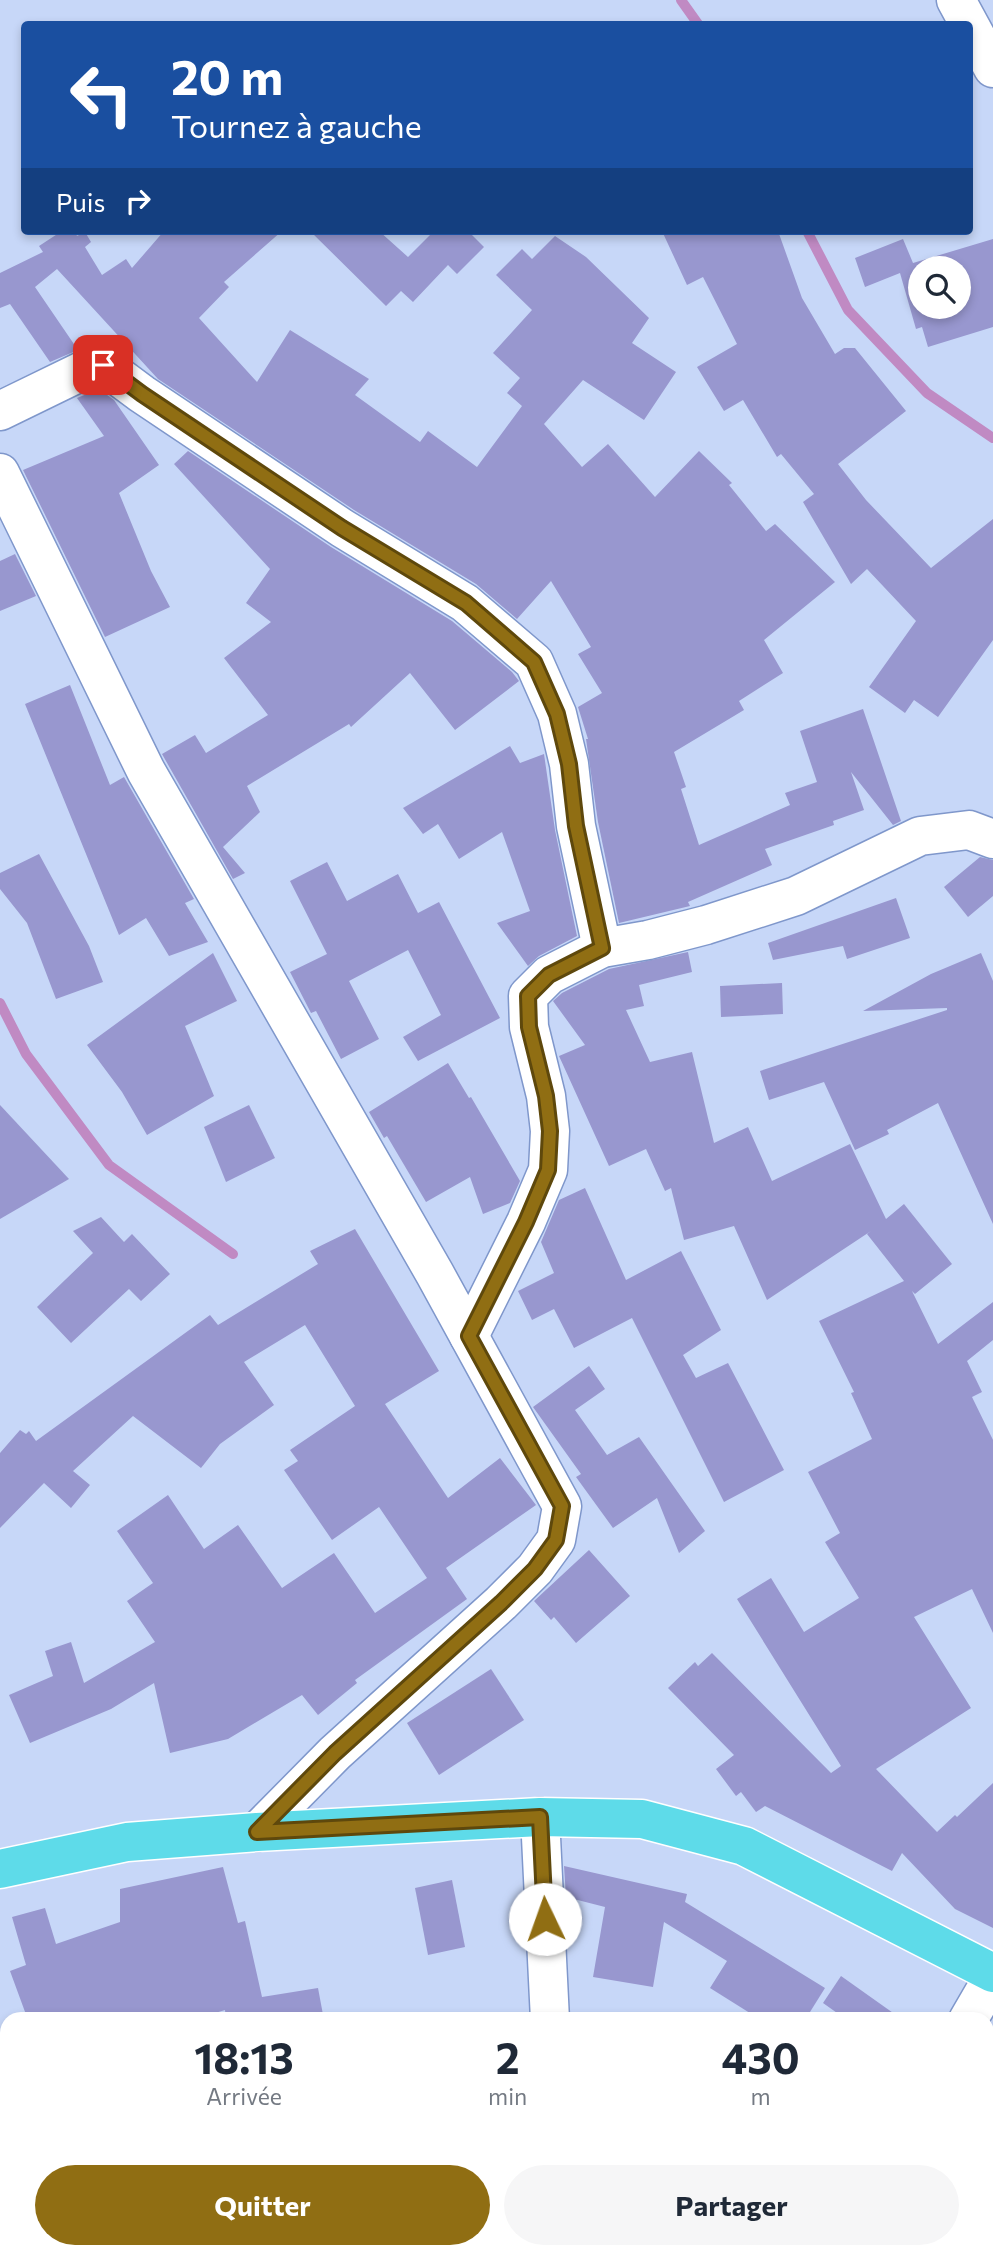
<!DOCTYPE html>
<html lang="fr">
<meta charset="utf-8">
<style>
:root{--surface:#fff;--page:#f6f6f7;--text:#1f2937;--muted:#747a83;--accent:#906e13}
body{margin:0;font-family:Commissioner,sans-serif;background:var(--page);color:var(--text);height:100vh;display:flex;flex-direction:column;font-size:26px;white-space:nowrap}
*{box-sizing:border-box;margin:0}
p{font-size:23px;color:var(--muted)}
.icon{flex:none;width:38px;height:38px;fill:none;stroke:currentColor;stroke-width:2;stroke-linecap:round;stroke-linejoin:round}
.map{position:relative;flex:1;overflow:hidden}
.side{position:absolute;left:0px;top:2012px;width:994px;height:247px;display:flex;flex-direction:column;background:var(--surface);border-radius:21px 21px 0 0;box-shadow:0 4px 10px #0003}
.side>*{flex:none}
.guide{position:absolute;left:21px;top:21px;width:952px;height:214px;border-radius:7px;box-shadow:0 4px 10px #0003;background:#1a4fa0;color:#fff;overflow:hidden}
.buttons{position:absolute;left:908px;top:256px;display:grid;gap:14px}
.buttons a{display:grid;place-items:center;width:63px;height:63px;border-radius:50%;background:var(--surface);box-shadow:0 4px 10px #0003;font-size:35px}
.pin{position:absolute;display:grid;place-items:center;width:60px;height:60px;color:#fff;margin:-30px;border-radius:14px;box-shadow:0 4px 10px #0006}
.me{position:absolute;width:77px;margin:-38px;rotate:357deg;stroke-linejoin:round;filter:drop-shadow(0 0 5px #0008)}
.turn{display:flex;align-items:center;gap:24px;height:147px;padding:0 35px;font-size:32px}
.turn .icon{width:91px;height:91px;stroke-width:2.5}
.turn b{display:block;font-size:49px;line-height:60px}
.then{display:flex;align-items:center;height:66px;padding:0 35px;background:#0003;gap:14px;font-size:26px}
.eta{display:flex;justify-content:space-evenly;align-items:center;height:119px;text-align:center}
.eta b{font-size:42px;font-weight:700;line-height:49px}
.button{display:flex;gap:14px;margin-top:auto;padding:14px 35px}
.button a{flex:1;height:80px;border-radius:42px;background:var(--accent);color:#fff;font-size:28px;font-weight:700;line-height:80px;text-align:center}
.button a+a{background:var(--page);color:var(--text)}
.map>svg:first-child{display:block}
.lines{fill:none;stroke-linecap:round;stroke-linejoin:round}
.stream{stroke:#c08ac3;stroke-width:10}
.building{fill:#9897cf;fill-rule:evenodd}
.minor-casing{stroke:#7f97cb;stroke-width:41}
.highway-casing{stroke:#fff;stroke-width:41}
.minor{stroke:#fff;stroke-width:38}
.highway{stroke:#5edbe9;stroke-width:38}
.route-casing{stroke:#5e480c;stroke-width:18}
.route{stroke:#906e13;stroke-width:12}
</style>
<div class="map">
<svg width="993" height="2259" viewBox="0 0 993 2259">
<rect width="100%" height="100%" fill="#c7d7f8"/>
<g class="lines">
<g class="stream">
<path d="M681 0 698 24"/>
<path d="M807 231 848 310 927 393 993 438"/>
<path d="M0 1003 26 1054 109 1165 233 1254"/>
<path d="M0 2044 7 2080"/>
<path d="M35 2252 37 2259"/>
</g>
</g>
<g class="building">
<path d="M62 231H75L77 236 85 232 91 242 85 247 102 275 126 259 132 268 164 231H282L224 282 229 287 199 318 257 382 290 330 369 379 355 395 420 442 428 431 477 467 522 406 507 393 520 378 493 353 532 310 496 275 522 249 532 259 555 236 586 257 649 318 632 343 676 372 644 420 583 380 544 424 582 467 608 444 655 497 699 451 732 483 729 485 766 531 775 524 835 582 764 640 783 673 739 701 744 710 674 752 686 787 681 789 699 845 790 805 785 793 817 782 800 731 863 709 901 821 893 825 851 772 864 810 833 821 834 825 765 849 772 865 688 902 690 906 619 923 598 822 586 739H588L578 707 602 693 578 654 591 647 551 581 517 619 476 584 354 510 158 379 57 269 35 287 78 350 50 362 10 304 0 308V273L43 252 39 246Z"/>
<path d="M310 231H379L408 257 434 231H468L484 247 457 274 448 265 413 302 401 291 386 306Z"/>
<path d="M662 231H778L802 298 835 354 844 348H855L906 411 838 464 866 500 931 568 993 519V640L938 717 914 700 905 713 869 687 916 621 867 569 851 584 803 502 814 494 781 454 777 457 743 400 724 411 697 367 737 344 703 277 687 285Z"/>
<path d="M903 239 913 263 993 239V327L928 347 922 327 916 329 900 273 865 287 855 258ZM920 268H959V306H920Z"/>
<path d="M99 389 114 400 159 465 119 493 151 571 170 607 105 637 23 470 104 436 77 398Z"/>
<path d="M188 451 331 547 452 621 512 672 519 681 455 730 410 673 351 727 349 724 247 786 260 812 223 847 245 873 233 879 162 754 195 735 206 753 268 715 224 658 271 622 246 603 270 569 174 464Z"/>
<path d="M15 554 36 596 0 611V561Z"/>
<path d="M70 685 110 785 124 777 194 899 185 903 208 942 169 956 146 918 119 935 25 704Z"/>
<path d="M510 746 520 763 544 754 555 830 577 936 539 956 528 966 497 923 530 911 502 832 459 859 438 824 423 834 403 808Z"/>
<path d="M39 854 89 946 103 982 56 999 27 923 0 889V873Z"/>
<path d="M980 857 993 860V896L968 917 944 887Z"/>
<path d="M327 862 347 901 398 874 418 913 439 902 500 1018 418 1061 403 1037 441 1015 408 950 349 981 379 1039 341 1059 316 1011 311 1013 290 972 327 954 290 881Z"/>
<path d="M896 898 910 938 847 959 843 946 773 960 768 943Z"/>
<path d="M688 952 692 972 639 985 644 1006 626 1010 650 1062 692 1052 714 1143 748 1127 772 1181 850 1144 886 1219 904 1204 952 1264 915 1294 912 1291 938 1344 993 1302V1340L967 1361 982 1392 972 1397 993 1440V1633L972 1589 914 1617 971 1708 876 1769 937 1832 955 1815 957 1817 993 1783V1928L955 1909 902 1853 892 1871 765 1806 756 1812 741 1792 736 1796 716 1769 734 1755 668 1688 695 1662 698 1666 712 1653 831 1773 841 1766 737 1599 771 1578 804 1632 859 1598 825 1542 840 1533 808 1472 872 1439 851 1393 854 1392 819 1321 904 1281 867 1234 871 1231 767 1300 734 1226 684 1240 671 1188 665 1191 646 1149 609 1166 559 1056 585 1045 553 1001 562 993 609 969Z"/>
<path d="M213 953 237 1001 185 1026 214 1096 147 1135 122 1092 87 1045Z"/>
<path d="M981 953 993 981V1224L938 1103 887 1130 889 1134 855 1150 824 1082 769 1100 760 1071 947 1010V1008L863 1011 931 974Z"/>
<path d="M782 983 783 1014 721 1017 720 986Z"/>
<path d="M448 1063 469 1098 471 1097 520 1181 510 1203 483 1214 470 1177 426 1202 387 1136 384 1138 369 1112Z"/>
<path d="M0 1105 69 1179 0 1219Z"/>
<path d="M249 1105 275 1158 226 1182 204 1127Z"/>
<path d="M585 1188 626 1280 681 1251 721 1330 683 1355 696 1378 728 1363 784 1470 724 1502 632 1318 574 1348 554 1309 532 1320 518 1291 554 1273 541 1242 559 1200Z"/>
<path d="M101 1217 124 1242 132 1234 170 1274 141 1301 129 1289 71 1343 37 1307 93 1253 73 1231Z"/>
<path d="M355 1229 439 1371 385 1404 448 1498 500 1458 536 1505 446 1568 467 1599 355 1680 357 1683 318 1715 302 1695 228 1739 170 1753 154 1683 111 1709 30 1743 9 1695 53 1676 45 1651 71 1642 84 1683 155 1642 127 1601 153 1583 117 1531 168 1495 204 1549 238 1525 282 1588 334 1553 375 1613 427 1578 379 1507 332 1540 284 1470 298 1461 290 1450 355 1406 305 1325 244 1362 274 1405 220 1444 201 1468 133 1416 73 1471 90 1485 71 1508 44 1483 0 1528V1453L20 1430 26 1434 29 1431 36 1441 210 1315 218 1325 318 1264 310 1251Z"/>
<path d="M589 1366 605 1389 575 1410 607 1455 639 1437 705 1531 679 1553 657 1498 613 1528 576 1477 581 1474 533 1407Z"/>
<path d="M589 1550 630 1596 576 1643 554 1617 551 1620 534 1601Z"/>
<path d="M491 1669 524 1720 439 1775 407 1723Z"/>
<path d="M564 1866 687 1894 685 1902 825 1988 805 2020H761L710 1988 727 1961 664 1922 653 1987 593 1977 605 1907 566 1897Z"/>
<path d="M223 1867 238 1923 245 1921 262 1997 318 1988 324 2020H226L225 2010 212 2014 213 2020H28L10 1971 26 1965 12 1917 45 1908 56 1944 120 1922V1889Z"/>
<path d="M452 1880 465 1947 428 1955 415 1888Z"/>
<path d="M841 1976 903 2020H847L823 2003Z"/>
</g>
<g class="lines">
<defs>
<g id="minor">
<path d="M956 0 993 68"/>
<path d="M0 411 80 372 103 365 142 394 342 528 465 603 534 662 557 714 569 764 576 826 602 948"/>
<path d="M0 473 146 771 435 1274 562 1506 556 1540 535 1569 501 1603 335 1753 257 1832"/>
<path d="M469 1336 526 1222 548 1170 550 1131 546 1096 529 1027 528 996 549 975 602 948 648 940 706 925 796 896 920 836 969 830 993 839"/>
<path d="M540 1817 550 2020"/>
<path d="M968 2020 993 1977"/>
<path d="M839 2252 847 2259"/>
<path d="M96 2259 127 2252"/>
</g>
<path id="highway" d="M0 1869 127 1842 257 1832 540 1817 642 1819 744 1846 993 1973"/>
</defs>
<use href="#minor" class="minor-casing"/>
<use href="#highway" class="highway-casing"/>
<use href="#minor" class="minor"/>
<use href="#highway" class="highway"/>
</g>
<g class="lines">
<defs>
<path id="route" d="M103 365 142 394 342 528 466 603 534 662 557 714 569 764 576 826 602 948 549 975 528 996 529 1027 546 1096 550 1131 548 1170 526 1222 469 1336 562 1506 556 1540 535 1569 501 1603 335 1753 257 1832 540 1817 545 1919"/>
</defs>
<use href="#route" class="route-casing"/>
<use href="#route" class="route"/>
</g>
</svg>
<div class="buttons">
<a><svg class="icon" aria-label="search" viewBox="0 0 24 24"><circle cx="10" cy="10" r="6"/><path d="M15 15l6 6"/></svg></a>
</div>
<div class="pin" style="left:103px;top:365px;background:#d93025"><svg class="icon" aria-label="arrive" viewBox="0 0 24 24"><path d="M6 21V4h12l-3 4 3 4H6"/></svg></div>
<svg class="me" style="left:545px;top:1919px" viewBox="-20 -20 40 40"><circle r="19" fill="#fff"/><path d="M0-13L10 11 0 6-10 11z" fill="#906e13"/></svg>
<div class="guide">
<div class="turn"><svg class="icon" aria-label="left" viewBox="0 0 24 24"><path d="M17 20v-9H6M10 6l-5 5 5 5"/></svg><div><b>20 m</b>Tournez à gauche</div></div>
<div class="then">Puis<svg class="icon" aria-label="right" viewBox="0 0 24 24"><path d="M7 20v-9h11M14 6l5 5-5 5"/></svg></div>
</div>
<section class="side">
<div class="eta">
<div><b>18:13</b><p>Arrivée</p></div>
<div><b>2</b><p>min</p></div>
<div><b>430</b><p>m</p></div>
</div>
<div class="button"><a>Quitter</a><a>Partager</a></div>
</section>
</div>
